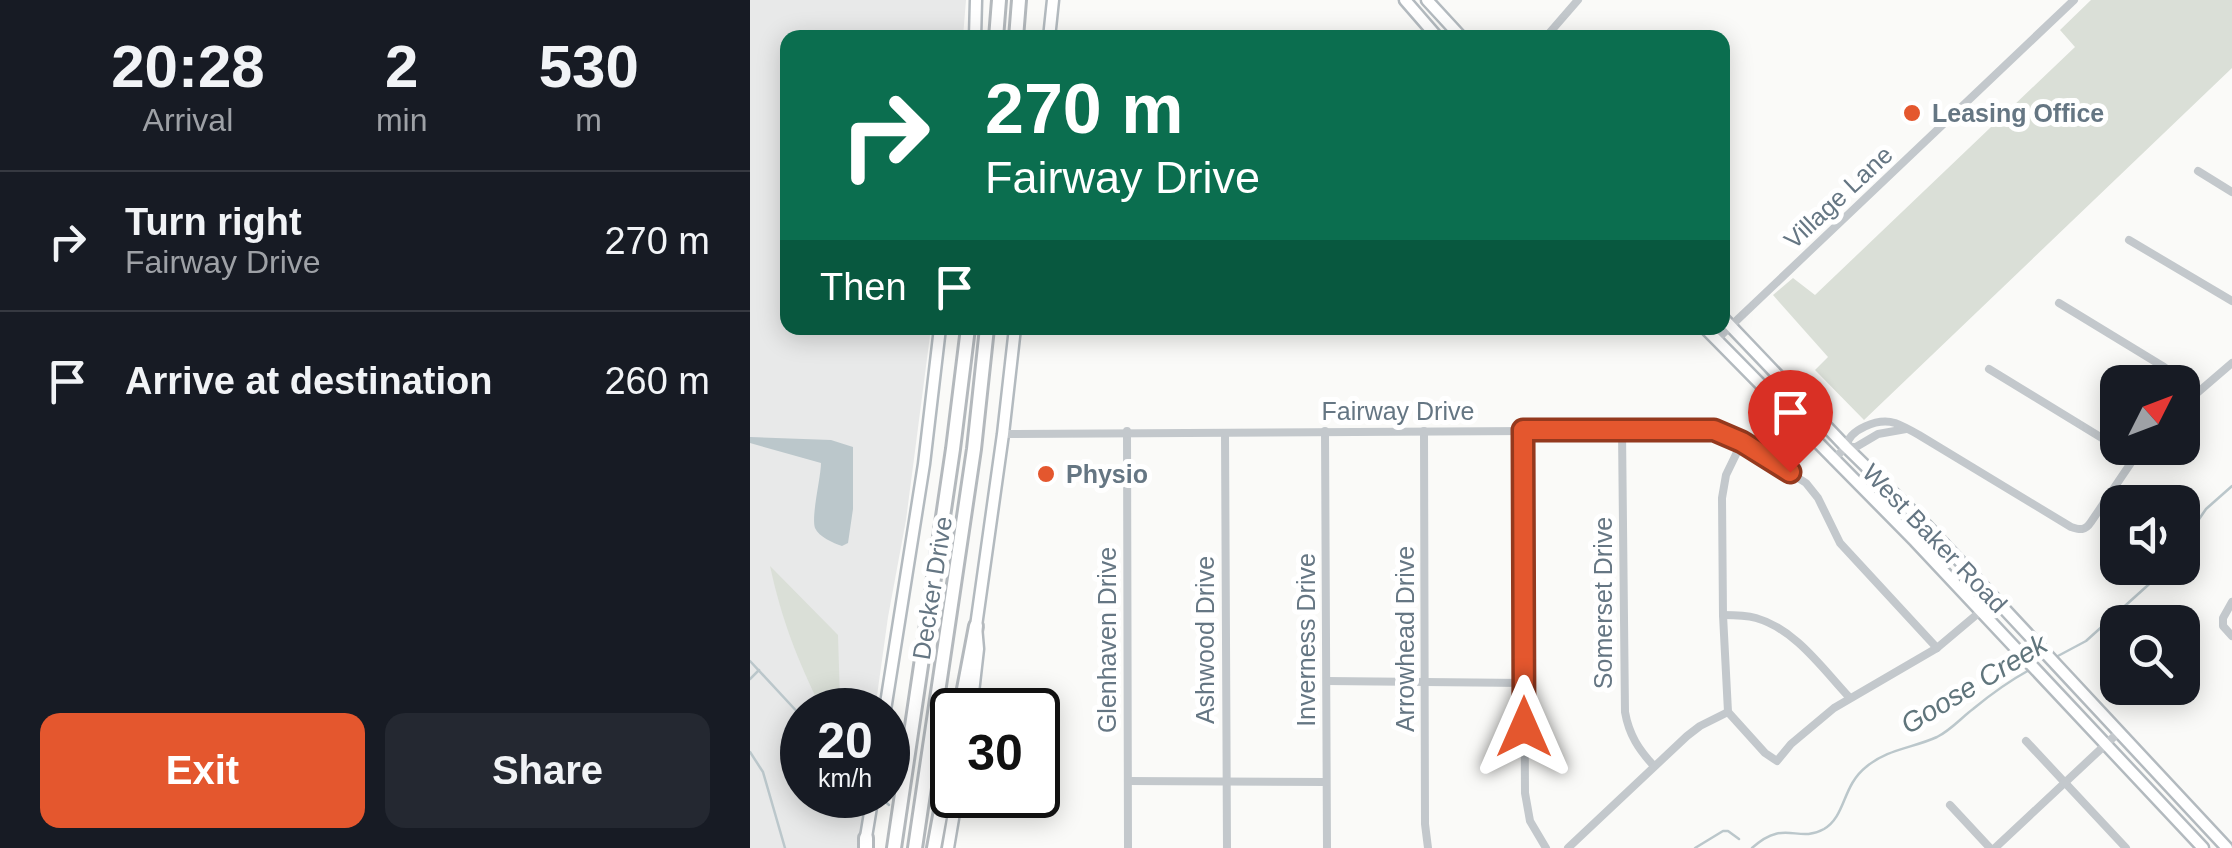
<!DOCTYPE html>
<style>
:root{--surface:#171b24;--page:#242831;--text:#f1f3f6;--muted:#9ea1a6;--line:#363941;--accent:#e4572e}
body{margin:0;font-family:Helvetica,sans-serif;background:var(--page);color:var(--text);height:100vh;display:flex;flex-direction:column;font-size:38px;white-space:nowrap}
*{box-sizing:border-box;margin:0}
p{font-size:32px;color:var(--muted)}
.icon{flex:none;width:55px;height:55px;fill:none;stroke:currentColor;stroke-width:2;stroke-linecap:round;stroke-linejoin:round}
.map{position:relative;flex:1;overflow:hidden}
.sheet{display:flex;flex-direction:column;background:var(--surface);width:750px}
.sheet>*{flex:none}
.banner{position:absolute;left:30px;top:30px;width:950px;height:305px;border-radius:20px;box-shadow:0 5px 25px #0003;background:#0b6e4f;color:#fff;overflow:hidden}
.needle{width:65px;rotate:48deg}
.fabs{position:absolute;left:1350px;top:365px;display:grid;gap:20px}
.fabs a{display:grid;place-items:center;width:100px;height:100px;border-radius:20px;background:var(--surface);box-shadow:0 5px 25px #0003;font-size:50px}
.speed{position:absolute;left:30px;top:688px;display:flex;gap:20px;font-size:50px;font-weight:700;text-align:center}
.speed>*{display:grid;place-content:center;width:130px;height:130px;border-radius:50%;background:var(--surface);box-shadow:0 5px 25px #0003;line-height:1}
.speed small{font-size:25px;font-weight:400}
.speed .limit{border:5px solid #111;border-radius:15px;background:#fff;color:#111}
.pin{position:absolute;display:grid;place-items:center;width:85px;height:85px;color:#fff;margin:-102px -42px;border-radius:50% 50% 50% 0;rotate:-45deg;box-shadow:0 0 10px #0007}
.pin .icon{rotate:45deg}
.me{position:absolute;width:110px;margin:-55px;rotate:0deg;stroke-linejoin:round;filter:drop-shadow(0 0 8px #0008)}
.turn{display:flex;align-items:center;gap:35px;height:210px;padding:0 40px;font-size:45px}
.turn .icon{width:130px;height:130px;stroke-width:2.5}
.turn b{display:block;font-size:70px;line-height:85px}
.then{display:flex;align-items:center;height:95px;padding:0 40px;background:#0003;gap:20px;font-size:38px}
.eta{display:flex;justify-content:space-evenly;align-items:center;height:170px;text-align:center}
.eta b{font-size:60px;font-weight:700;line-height:70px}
.action{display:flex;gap:20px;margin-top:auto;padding:20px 40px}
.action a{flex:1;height:115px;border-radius:20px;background:var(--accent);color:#fff;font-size:40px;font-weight:700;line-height:115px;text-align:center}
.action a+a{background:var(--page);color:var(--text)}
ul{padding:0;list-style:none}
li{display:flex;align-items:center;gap:30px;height:140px;padding:0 40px;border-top:2px solid var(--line)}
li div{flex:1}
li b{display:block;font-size:38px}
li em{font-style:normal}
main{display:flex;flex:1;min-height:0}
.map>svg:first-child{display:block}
.built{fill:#e8e9e9}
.green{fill:#dadfd7}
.water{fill:#bbc7cb}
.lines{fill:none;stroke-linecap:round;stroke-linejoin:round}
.stream{stroke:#bbc7cb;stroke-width:2.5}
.secondary-casing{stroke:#b3babf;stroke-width:15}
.highway-casing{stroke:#b4b9bd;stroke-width:18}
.street{stroke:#c3c8cc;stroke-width:8}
.secondary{stroke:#fff;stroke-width:10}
.highway{stroke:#fff;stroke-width:12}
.route-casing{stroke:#94391e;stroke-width:25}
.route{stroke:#e4572e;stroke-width:18}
.poi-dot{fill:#e4572e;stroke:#fff;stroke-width:4}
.labels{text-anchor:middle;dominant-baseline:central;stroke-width:10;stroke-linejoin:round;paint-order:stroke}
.poi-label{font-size:25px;font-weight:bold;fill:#657683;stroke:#fff;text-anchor:start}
.street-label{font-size:25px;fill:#657683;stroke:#fff}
.water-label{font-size:28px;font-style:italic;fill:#60757c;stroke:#fff}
</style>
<main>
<section class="sheet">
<div class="eta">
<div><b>20:28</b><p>Arrival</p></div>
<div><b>2</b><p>min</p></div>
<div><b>530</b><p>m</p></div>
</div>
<ul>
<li><svg class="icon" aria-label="right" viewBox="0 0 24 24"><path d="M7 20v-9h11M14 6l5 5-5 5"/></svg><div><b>Turn right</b><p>Fairway Drive</p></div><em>270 m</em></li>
<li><svg class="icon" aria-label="arrive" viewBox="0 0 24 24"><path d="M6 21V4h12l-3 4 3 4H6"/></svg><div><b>Arrive at destination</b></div><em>260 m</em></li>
</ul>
<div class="action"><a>Exit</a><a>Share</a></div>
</section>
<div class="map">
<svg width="1482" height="848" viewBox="0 0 1482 848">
<rect width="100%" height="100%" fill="#fafaf8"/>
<path class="built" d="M0 0H216L213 37 38 38V328H181L156 520 138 617 125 710H52V795H115L110 848H0Z"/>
<g class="green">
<path d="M1341 0H1482V68L1114 420 1065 370 1078 357 1023 295 1043 278 1065 295 1325 47 1310 30Z"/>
<path d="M20 566 88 635 90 700 86 710H72C47 659 32 621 20 566Z"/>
</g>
<path class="water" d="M0 437 81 440 103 447V509L98 543 92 546C83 543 69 537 65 528 61 516 71 477 71 463L0 443Z"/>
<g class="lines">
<g class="stream">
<path d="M1432 544 1456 509 1482 486"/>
<path d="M1306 657 1336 641 1417 568"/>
<path d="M0 661 52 717"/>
<path d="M0 679 9 670"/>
<path d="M0 752 13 772 35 848"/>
<path d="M128 795 139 805"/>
<path d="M945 848 973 831H978L989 839"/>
<path d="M1002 848C1035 818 1047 844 1074 829 1096 816 1092 786 1116 767 1137 749 1163 748 1187 737 1201 730 1211 718 1223 709 1241 694 1261 680 1281 669"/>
</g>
<defs>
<g id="secondary">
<path d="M655 0 688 38"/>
<path d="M677 0 712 38"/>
<path d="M225 38 226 0"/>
<path d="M299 38 303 0"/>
<path d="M972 317 1096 447 1177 526 1477 848"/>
<path d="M955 328 1165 541 1453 848"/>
<path d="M135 710 174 464 190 328"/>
<path d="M221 710 228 649 226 626 253 434 265 328"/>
<path d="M115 843 123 795"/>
<path d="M198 848 207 795"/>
</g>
<g id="highway">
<path d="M246 38 249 0"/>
<path d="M266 38 269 0"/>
<path d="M210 710 226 626"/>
<path d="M116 848V838"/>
<path d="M144 848 203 449 218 328"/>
<path d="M165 848 224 449 237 328"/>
<path d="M184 848 202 751"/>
</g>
</defs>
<use href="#secondary" class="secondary-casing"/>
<use href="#highway" class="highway-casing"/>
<g class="street">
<path d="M795 38 828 0"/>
<path d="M1448 171 1482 192"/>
<path d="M1379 240 1482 301"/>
<path d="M1309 303 1414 367 1429 378 1445 395"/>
<path d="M966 340 1324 0"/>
<path d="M1239 369 1383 457"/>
<path d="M1432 406 1482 363"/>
<path d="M773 430 775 793 780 821 796 848"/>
<path d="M377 431 378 848"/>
<path d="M575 431 577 848"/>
<path d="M674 431 675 824 678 848"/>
<path d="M872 431 875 712C879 735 889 750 904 766"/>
<path d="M475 433 477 848"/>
<path d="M253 434 964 430 992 442 1056 483 1068 498 1090 543 1187 648"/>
<path d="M1096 447H1106L1128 434 1156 429"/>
<path d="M1083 460 1096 447C1099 429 1128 418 1145 423 1153 426 1162 431 1169 435L1321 527C1330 530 1335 531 1341 522L1391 448"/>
<path d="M1482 602 1473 618V626L1482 636"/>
<path d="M973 615C984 615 995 615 1006 618 1045 629 1072 668 1099 697"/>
<path d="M577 681 774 683"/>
<path d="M978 712 973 615 972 498 976 475 992 442"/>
<path d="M1276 741 1376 848"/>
<path d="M378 781 576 782"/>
<path d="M1200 805 1240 848"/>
<path d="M818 848 937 736 950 726 978 712 1015 753 1027 761 1041 744 1084 708 1187 648 1244 600"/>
<path d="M1245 848 1369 732"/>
</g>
<use href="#secondary" class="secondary"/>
<use href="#highway" class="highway"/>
</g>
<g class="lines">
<defs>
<path id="route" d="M774 727 773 430H964L992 442 1040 472"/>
</defs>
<use href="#route" class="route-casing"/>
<use href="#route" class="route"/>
</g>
<g class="poi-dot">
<circle cx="1162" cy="113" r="10"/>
<circle cx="296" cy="474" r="10"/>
</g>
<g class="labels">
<g class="poi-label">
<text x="1182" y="113">Leasing Office</text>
<text x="316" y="474">Physio</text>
</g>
<g class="street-label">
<text transform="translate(1088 197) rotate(-43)">Village Lane</text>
<text x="648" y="411">Fairway Drive</text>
<text transform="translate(1185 538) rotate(46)">West Baker Road</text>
<text transform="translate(182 588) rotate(-81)">Decker Drive</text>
<text transform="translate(853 603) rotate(-90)">Somerset Drive</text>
<text transform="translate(655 639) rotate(-90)">Arrowhead Drive</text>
<text transform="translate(357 640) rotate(-90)">Glenhaven Drive</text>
<text transform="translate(455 640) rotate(-90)">Ashwood Drive</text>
<text transform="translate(556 640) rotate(-90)">Inverness Drive</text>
</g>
<g class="water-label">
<text transform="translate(1224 684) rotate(-31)">Goose Creek</text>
</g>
</g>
</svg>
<div class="fabs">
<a><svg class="needle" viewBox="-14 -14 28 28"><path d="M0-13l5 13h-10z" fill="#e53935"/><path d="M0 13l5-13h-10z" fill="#9ea1a6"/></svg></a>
<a><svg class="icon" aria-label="sound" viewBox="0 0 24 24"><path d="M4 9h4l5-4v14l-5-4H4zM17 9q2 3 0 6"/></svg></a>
<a><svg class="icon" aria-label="search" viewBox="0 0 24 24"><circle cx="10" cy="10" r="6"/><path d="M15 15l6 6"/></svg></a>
</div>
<div class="speed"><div>20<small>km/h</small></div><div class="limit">30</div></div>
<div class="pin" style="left:1040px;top:472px;background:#d93025"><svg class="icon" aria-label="arrive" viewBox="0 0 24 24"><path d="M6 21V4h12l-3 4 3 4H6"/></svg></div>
<svg class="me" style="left:774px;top:727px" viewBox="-20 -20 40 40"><path d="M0-17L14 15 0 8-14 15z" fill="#e4572e" stroke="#fff" stroke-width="4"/></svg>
<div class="banner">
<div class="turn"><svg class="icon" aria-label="right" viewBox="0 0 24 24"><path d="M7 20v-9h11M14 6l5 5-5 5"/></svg><div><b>270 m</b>Fairway Drive</div></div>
<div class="then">Then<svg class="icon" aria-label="arrive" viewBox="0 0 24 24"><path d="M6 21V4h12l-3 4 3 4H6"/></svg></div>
</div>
</div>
</main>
